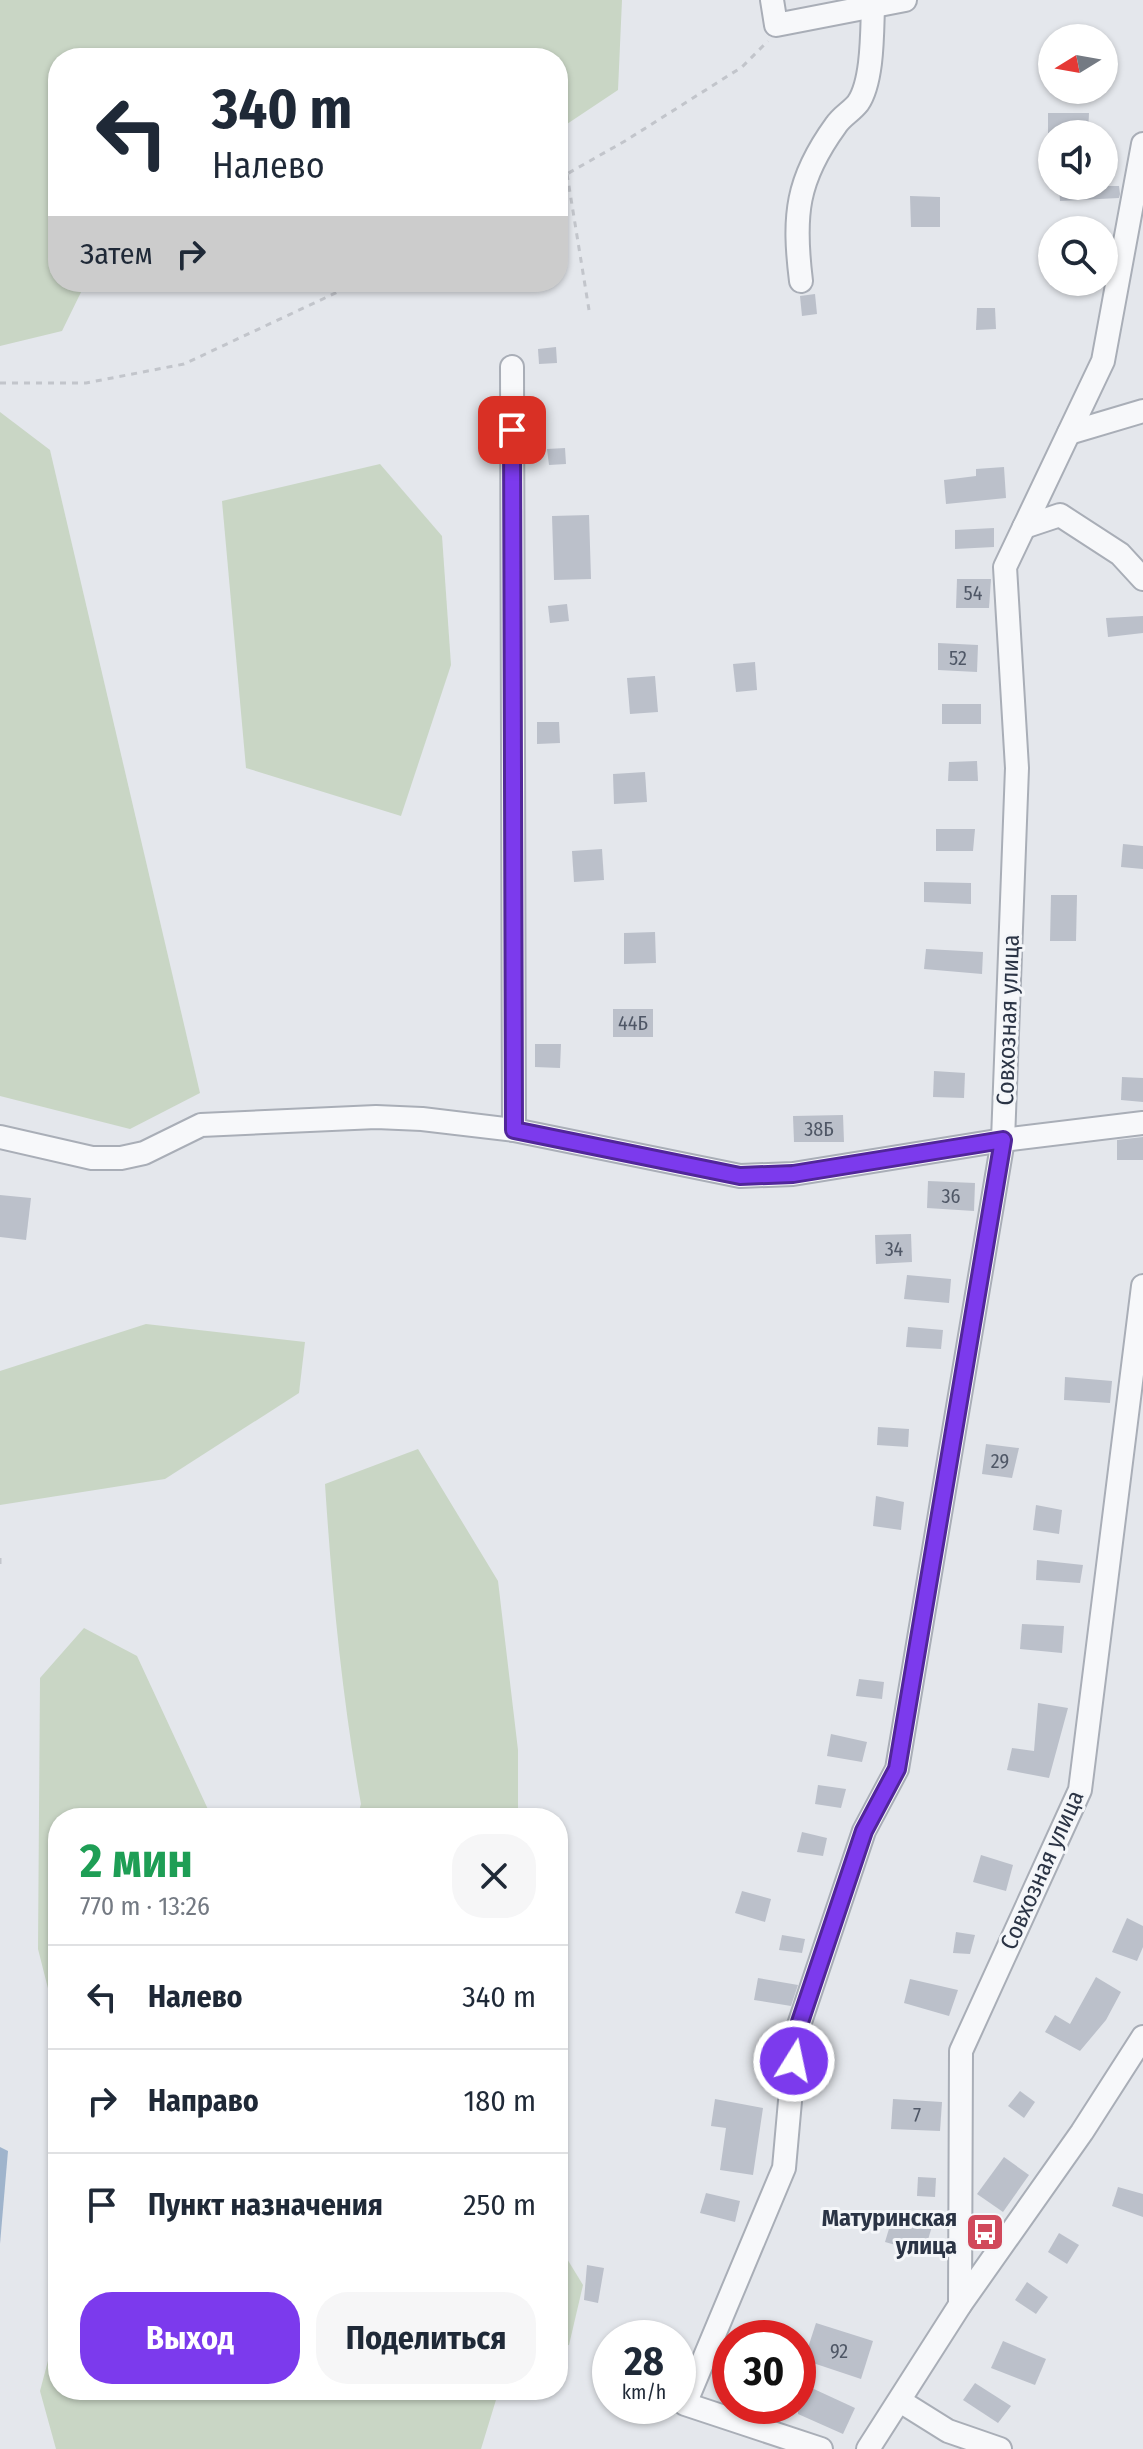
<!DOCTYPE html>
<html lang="ru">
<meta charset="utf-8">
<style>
:root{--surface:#fff;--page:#f6f6f7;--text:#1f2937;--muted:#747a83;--line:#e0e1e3;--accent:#7c3aed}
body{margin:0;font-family:"Fira Sans Condensed",sans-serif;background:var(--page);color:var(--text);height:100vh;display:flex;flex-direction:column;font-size:30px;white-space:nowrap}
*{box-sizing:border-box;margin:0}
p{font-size:26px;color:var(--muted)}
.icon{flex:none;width:44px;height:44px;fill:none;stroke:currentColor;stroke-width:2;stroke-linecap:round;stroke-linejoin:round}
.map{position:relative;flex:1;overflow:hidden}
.panel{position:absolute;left:48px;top:1808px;width:520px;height:592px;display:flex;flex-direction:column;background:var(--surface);border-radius:32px;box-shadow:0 2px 6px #0004}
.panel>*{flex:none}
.top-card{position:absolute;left:48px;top:48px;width:520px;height:244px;border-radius:32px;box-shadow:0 2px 6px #0004;background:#fff;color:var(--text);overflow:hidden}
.needle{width:52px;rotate:259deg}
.tools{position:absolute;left:1038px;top:24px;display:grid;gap:16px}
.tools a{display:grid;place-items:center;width:80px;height:80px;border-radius:50%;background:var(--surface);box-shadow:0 2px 6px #0004;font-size:40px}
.speed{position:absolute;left:592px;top:2320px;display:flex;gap:16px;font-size:40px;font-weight:700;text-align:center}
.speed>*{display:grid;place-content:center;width:104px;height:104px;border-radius:50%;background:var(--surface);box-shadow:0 2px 6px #0004;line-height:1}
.speed small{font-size:20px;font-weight:400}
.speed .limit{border:12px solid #d22;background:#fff;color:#111}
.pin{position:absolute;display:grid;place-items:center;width:68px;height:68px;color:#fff;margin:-34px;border-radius:16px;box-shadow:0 4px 12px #0006}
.me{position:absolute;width:88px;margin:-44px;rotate:10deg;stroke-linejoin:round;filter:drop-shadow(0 0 6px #0008)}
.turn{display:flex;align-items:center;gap:28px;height:168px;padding:0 32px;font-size:36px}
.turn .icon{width:104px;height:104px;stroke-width:2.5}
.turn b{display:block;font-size:56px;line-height:68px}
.then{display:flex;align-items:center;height:76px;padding:0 32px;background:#0003;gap:16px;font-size:30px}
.round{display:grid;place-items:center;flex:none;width:84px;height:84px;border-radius:32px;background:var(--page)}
.headline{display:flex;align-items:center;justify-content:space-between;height:136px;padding:0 32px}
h1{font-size:48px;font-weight:700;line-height:60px;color:#1e9e55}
.primary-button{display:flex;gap:16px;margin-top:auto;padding:16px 32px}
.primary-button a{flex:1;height:92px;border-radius:32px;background:var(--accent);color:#fff;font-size:32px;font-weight:700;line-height:92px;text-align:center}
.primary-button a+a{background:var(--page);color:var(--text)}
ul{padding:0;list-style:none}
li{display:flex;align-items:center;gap:24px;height:104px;padding:0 32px;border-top:2px solid var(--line)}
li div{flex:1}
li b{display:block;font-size:30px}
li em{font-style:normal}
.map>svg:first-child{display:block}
.green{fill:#c9d6c5}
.water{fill:#9fb4cc}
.building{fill:#bbc0ca}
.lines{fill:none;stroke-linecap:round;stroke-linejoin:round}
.minor-casing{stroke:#a9aeb7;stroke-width:26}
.path{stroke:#c2c5cb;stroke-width:3;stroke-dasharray:6 6;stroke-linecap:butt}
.minor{stroke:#f7f8fa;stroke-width:22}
.route-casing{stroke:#51269a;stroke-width:20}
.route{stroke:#7c3aed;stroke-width:14}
.labels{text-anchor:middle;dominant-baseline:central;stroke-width:6;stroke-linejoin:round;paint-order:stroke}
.number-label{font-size:20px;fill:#4f5766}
.street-label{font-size:24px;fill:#2b3445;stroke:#f4f6f9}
.poi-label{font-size:24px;font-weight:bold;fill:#2b3445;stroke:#f4f6f9;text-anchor:end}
</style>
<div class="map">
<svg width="1143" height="2449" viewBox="0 0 1143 2449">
<rect width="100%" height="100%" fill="#e4e7ec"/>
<g class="green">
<path d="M0 0H622L618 90 558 130V58H58V282H86L62 331 0 346Z"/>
<path d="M0 412 50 450 200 1093 130 1129 0 1096Z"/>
<path d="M380 464 442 536 451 665 401 816 246 768 222 501Z"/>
<path d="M146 1324 305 1342 299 1393 165 1479 0 1505V1371Z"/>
<path d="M418 1449 498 1581 518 1750V1818H357L361 1804C342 1697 332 1592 325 1484Z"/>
<path d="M84 1628 137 1656 212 1818H58V2028L38 1949 40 1678Z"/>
<path d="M558 2244 583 2285 569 2345 558 2347Z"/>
<path d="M58 2323V2390H499L481 2449H56L40 2391Z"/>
</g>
<path class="water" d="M0 2147 8 2151 0 2244Z"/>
<g class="building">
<path d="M1048 113H1089L1088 133H1048Z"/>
<path d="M1059 186H1119L1120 194 1119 198 1060 201Z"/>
<path d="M910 196 940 197V227H911Z"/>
<path d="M815 294 817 314 802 316 800 296Z"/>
<path d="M977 308H995L996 329 976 330Z"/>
<path d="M556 347 557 363 539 364 538 349Z"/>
<path d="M565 448 566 464 549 465 547 449Z"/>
<path d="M1004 467 1006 498 946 504 944 480 976 476V469Z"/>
<path d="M589 515 591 579 554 580 552 516Z"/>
<path d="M994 528V547L955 549V530Z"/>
<path d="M957 579H991L989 608H956Z"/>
<path d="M567 604 569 621 550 623 548 606Z"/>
<path d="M1143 616V633L1108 637 1106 618Z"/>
<path d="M938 643 978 645 977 672 938 670Z"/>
<path d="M755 662 757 690 736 692 733 664Z"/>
<path d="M655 676 658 712 630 714 627 678Z"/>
<rect x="942" y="704" width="39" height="20"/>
<path d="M537 722H559L560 743 537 744Z"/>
<path d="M977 761 978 781H948L949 762Z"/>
<path d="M645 772 647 802 614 804 613 774Z"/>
<path d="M936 829H975L973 851H936Z"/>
<path d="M1123 844 1143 846V869L1121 867Z"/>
<path d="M602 849 604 880 574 882 572 851Z"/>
<path d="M924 882 971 883V904L924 902Z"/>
<path d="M1051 895H1077L1076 941H1050Z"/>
<path d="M655 932 656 963 624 964V933Z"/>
<path d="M926 949 983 952 982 974 924 969Z"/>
<rect x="613" y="1009" width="40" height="28"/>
<path d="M535 1044H561L560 1068 535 1067Z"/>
<path d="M934 1071 965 1073 964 1098 933 1097Z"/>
<path d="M1122 1077 1143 1078V1102L1121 1100Z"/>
<path d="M843 1115 844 1142H794L793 1116Z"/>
<path d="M1143 1137V1160H1117V1140Z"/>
<path d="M928 1181 975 1183 974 1211 927 1208Z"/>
<path d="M0 1195 31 1198 26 1240 0 1237Z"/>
<path d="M911 1234 912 1262 876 1264 875 1235Z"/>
<path d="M907 1275 951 1279 949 1303 904 1299Z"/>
<path d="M908 1327 943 1330 941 1349 906 1347Z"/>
<path d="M1065 1377 1112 1381 1110 1403 1064 1400Z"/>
<path d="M878 1427 909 1429 908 1447 877 1445Z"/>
<path d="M986 1444 1019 1448 1012 1478 982 1474Z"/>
<path d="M876 1496 904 1502 901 1530 873 1526Z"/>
<path d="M1036 1505 1062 1510 1059 1534 1033 1530Z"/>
<path d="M1037 1560 1083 1565 1080 1583 1036 1580Z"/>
<path d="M1022 1624 1064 1626 1062 1653 1020 1649Z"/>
<path d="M859 1679 884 1682 882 1699 856 1696Z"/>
<path d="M1038 1703 1068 1708 1049 1778 1007 1770 1012 1748 1034 1751Z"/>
<path d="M831 1734 867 1742 862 1762 827 1756Z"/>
<path d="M818 1785 846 1789 841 1808 815 1804Z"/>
<path d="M802 1832 827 1838 823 1856 797 1852Z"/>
<path d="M981 1855 1013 1865 1006 1891 973 1882Z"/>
<path d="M742 1891 771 1899 765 1922 735 1913Z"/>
<path d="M1127 1918 1143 1926V1947L1137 1961 1112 1952Z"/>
<path d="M956 1932 975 1935 970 1954 953 1953Z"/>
<path d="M782 1935 805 1939 802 1953 779 1950Z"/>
<path d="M1096 1977 1121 1992 1106 2020 1080 2051 1045 2032 1055 2015 1070 2024Z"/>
<path d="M758 1978 798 1985 791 2006 754 2000Z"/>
<path d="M910 1979 958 1990 949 2016 904 2003Z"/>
<path d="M1020 2091 1035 2102 1024 2118 1008 2106Z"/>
<path d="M715 2099 763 2108 753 2175 720 2170 726 2128 711 2126Z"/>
<path d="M893 2099 942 2102 940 2131 891 2129Z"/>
<path d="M1004 2157 1029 2175 1003 2212 977 2194Z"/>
<path d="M918 2177 936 2178 935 2197 917 2196Z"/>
<path d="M1118 2187 1143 2194V2217L1112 2206Z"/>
<path d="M706 2193 740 2201 735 2222 700 2213Z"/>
<path d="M894 2212 933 2223 924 2253 885 2242Z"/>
<path d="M1059 2233 1079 2245 1067 2264 1048 2252Z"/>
<path d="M587 2265 604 2268 598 2303 584 2300Z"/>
<path d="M1027 2282 1048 2297 1036 2314 1015 2300Z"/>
<path d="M816 2323 873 2341 861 2379 804 2360Z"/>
<path d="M1003 2341 1046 2359 1035 2385 991 2368Z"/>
<path d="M975 2383 1011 2406 998 2423 963 2400Z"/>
<path d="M803 2384 855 2408 843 2434 798 2414V2395Z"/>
</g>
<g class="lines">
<defs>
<g id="minor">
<path d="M772 0 776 25 905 0"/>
<path d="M801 281C793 216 796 180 836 125 842 116 852 111 858 103 873 81 872 32 873 6"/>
<path d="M512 367 514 1130"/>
<path d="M1069 433 1143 411"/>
<path d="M1024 527 1060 515 1120 554 1143 579"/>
<path d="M0 1137 92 1158H121L144 1153 201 1125 376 1117 422 1119 514 1130 740 1176 793 1174 1003 1140 1143 1123"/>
<path d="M960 2305 961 2051 1080 1790 1143 1286"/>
<path d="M900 2401 948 2431 1000 2449"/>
<path d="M821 2449 685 2404 784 2168 796 2034 864 1831 897 1769 1003 1140 1017 768 1005 567 1103 361 1143 144"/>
<path d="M868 2449 960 2305 1082 2132 1143 2037"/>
</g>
</defs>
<use href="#minor" class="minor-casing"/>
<g class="path">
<path d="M567 174 589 310"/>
<path d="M558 179 625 141 742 67 768 41"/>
<path d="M0 383H86L184 364 359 282"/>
<path d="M0 1558V1566"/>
</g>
<use href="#minor" class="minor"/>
</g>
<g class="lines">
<defs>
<path id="route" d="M512 430 514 1130 740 1176 793 1174 1003 1140 897 1769 864 1831 796 2034 794 2061"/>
</defs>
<use href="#route" class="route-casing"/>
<use href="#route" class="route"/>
</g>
<defs>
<symbol id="bus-square" viewBox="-11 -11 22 22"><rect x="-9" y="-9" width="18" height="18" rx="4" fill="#d1495b" stroke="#f4f6f9"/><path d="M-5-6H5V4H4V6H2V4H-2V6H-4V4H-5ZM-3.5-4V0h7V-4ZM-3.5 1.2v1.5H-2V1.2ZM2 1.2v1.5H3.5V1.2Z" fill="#fff"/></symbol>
</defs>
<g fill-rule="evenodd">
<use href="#bus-square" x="963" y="2210" width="44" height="44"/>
</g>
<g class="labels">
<g class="number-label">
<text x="973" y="593">54</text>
<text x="958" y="658">52</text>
<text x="633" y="1023">44Б</text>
<text x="819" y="1129">38Б</text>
<text x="951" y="1196">36</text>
<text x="894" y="1249">34</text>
<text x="1000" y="1461">29</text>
<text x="917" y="2115">7</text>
<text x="839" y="2351">92</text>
</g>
<g class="street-label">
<text transform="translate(1008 1020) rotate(-88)">Совхозная улица</text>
<text transform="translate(1042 1870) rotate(-66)">Совхозная улица</text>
</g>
<g class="poi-label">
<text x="957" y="2218">Матуринская<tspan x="957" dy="28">улица</tspan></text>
</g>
</g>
</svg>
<div class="tools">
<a><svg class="needle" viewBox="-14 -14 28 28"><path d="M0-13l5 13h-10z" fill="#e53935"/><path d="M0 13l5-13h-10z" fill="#747a83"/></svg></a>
<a><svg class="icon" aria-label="sound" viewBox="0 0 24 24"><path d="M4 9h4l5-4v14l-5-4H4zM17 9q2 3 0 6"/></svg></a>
<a><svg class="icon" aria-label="search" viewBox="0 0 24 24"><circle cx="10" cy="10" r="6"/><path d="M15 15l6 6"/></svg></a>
</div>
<div class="speed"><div>28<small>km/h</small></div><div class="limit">30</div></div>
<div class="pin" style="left:512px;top:430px;background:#d93025"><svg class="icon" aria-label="arrive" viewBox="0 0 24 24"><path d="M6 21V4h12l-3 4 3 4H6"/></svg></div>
<svg class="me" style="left:794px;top:2061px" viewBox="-20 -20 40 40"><circle r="17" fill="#7c3aed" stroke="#fff" stroke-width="3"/><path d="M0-11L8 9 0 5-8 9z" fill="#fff"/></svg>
<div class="top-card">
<div class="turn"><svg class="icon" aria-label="left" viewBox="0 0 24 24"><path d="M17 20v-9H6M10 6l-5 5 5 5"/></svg><div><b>340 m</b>Налево</div></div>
<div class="then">Затем<svg class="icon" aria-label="right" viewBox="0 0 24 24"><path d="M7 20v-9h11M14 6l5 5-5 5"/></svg></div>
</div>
<section class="panel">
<div class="headline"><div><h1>2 мин</h1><p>770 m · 13:26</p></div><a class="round"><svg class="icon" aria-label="close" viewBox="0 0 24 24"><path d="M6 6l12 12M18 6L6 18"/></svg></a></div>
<ul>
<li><svg class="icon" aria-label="left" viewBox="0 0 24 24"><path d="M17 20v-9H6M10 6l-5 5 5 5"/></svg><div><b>Налево</b></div><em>340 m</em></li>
<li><svg class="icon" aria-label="right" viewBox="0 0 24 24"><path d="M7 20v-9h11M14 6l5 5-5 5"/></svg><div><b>Направо</b></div><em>180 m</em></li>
<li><svg class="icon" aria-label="arrive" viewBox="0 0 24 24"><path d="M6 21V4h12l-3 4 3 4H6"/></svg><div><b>Пункт назначения</b></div><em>250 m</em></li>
</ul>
<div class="primary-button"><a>Выход</a><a>Поделиться</a></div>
</section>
</div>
